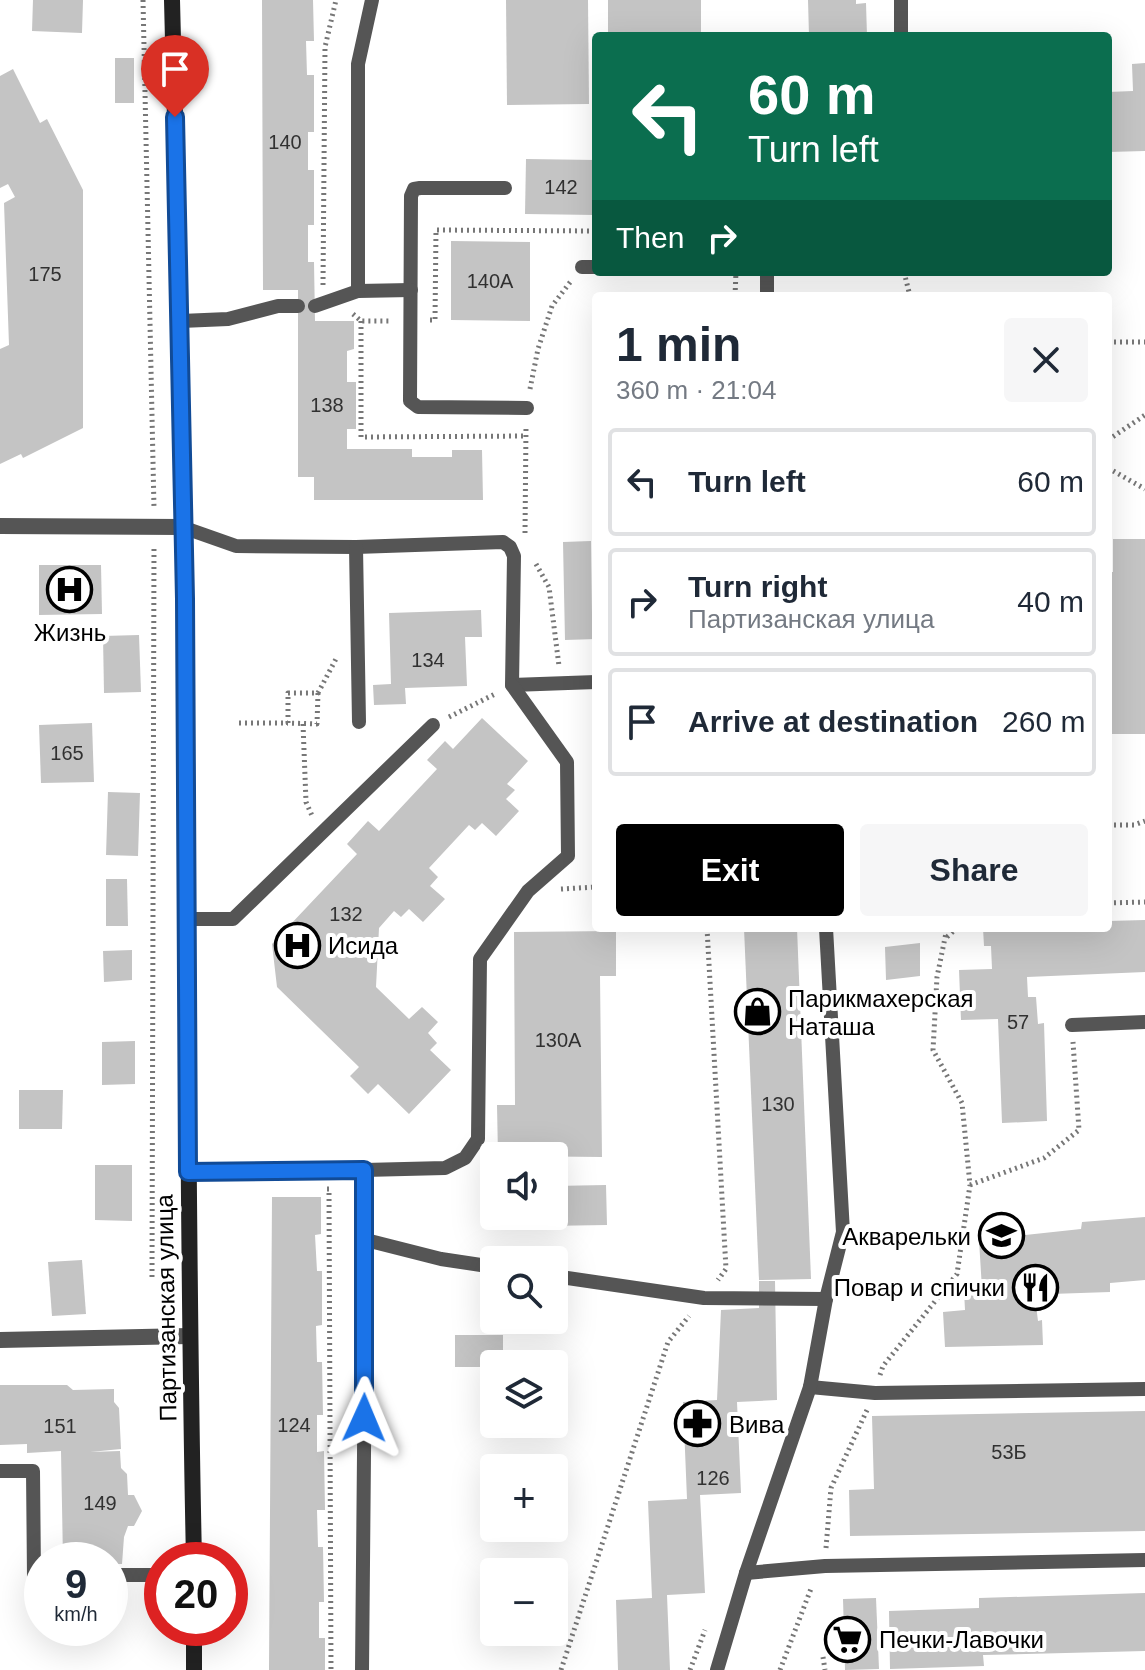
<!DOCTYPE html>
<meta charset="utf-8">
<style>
:root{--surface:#fff;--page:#f6f6f7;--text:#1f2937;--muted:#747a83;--line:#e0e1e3;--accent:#000}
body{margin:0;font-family:Arial,sans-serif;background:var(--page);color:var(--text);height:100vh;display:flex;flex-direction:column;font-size:30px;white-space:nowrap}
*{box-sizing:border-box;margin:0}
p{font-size:26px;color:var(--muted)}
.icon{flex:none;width:44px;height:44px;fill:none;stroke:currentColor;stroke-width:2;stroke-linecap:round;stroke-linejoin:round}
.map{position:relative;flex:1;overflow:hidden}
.drawer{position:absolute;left:592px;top:292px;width:520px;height:640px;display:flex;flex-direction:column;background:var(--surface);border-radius:8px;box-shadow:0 8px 32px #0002}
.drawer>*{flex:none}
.hud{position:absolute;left:592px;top:32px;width:520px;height:244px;border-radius:8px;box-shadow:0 8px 32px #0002;background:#0b6e4f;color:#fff;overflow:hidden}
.buttons{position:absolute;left:480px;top:1142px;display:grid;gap:16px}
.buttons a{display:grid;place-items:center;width:88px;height:88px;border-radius:8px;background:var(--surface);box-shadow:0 8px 32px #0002;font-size:40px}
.speed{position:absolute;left:24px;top:1542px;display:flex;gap:16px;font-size:40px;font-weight:700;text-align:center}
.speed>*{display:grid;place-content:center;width:104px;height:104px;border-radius:50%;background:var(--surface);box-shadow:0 8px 32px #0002;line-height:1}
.speed small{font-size:20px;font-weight:400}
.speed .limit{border:12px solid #d22;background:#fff;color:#111}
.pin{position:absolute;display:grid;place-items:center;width:68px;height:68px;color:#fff;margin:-82px -34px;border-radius:50% 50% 50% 0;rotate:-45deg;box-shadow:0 0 8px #0007}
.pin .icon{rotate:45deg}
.me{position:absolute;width:88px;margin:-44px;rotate:1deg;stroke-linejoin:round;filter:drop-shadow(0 0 6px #0008)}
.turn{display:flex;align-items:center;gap:28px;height:168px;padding:0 24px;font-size:36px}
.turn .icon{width:104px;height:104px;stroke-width:2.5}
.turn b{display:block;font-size:56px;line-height:68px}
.then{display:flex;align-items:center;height:76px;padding:0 24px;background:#0003;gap:16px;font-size:30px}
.round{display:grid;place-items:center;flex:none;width:84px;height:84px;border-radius:8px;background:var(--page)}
.overview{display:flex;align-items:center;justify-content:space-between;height:136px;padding:0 24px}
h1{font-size:48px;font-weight:800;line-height:60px}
.cta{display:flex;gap:16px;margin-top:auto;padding:16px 24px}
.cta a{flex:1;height:92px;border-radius:8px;background:var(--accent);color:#fff;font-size:32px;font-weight:800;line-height:92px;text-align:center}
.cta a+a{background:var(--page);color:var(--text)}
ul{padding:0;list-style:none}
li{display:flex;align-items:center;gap:24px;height:108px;margin:0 16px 12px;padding:0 8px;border:4px solid var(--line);border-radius:8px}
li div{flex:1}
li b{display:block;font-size:30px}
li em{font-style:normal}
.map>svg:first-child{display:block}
.building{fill:#c4c4c4}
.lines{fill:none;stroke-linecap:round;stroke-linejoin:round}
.path{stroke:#777;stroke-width:5;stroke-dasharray:2 4;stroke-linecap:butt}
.service{stroke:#555;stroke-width:14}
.minor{stroke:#555;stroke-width:16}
.secondary{stroke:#222;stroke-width:16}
.route-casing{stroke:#114b97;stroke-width:20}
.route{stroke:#1a73e8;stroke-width:14}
.labels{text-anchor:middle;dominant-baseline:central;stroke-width:8;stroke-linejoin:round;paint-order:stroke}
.number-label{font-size:20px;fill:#313131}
.poi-label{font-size:24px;fill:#000;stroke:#fff;text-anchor:start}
.street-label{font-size:24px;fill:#000;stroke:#fff}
</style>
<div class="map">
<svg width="1145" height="1670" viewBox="0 0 1145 1670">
<rect width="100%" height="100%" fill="#fff"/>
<g class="building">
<path d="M33 0H83L82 33 32 31Z"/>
<path d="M262 0H313L314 41H306L307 75H314V132H308V170H314V225H308V262H314L315 321H354V349L347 351V382H356V429H347V449H412V457H452V450H482L483 500H314V477H298V290H263Z"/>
<path d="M506 0H588L589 104 507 105Z"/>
<rect x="608" y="0" width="93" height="36"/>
<path d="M808 0H856V4L866 3 867 36H809Z"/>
<rect x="115" y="58" width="19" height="45"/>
<path d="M1145 63V151L1108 152V92L1133 91 1132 64Z"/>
<path d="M13 69 40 123 47 119 83 190V428L23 458 21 454 0 464V349L9 345 4 203 15 197 8 184 0 188V76Z"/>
<path d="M526 159 596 160V215L525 214Z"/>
<path d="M451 241 530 242V321L451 320Z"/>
<path d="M1113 539H1145V734H1112V708H1108V572H1113Z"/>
<path d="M591 541 592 615H596V639L565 640 563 542Z"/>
<path d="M39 565H101L102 614 39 615Z"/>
<path d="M481 610 482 637H465L467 686 405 688 406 704 374 705 373 685 391 684 389 613Z"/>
<path d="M139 635 141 692 104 693 103 636Z"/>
<path d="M482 718 528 761 507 784 515 790 506 799 519 811 496 836 482 823 475 830 469 825 429 868 438 877 430 886 445 899 423 922 409 909 401 917 394 911 379 928 376 987 409 1019 422 1007 438 1022 428 1033 437 1043 430 1050 451 1070 409 1114 378 1084 368 1094 350 1076 359 1067 277 987 272 944 357 854 347 844 368 821 379 831 437 769 427 760 445 741 453 749Z"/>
<path d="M92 723 94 782 41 783 39 725Z"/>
<path d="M108 792 140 793 138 856 106 855Z"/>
<path d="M106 879H127L128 926H106Z"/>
<path d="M1145 920V972L1027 977 1028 997H1036L1038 1024 1044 1023 1047 1121 1002 1123 998 1019 961 1020 959 970 992 969 991 946H984L983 928H1108V921Z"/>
<path d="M744 928H797L811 1279 759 1280Z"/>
<path d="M616 931V976H600L602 1157 498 1156 497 1105H515L514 932Z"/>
<path d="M920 943V976L886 980 885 947Z"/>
<path d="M132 950V980L104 982 103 951Z"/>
<path d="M135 1041V1084L102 1085V1042Z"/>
<path d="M19 1090H63L62 1129H19Z"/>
<path d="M95 1165H132V1221L95 1220Z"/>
<path d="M606 1185 607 1225 545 1226V1216H554V1186Z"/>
<path d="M272 1197H321V1234L315 1235 317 1271H322V1325L316 1326 317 1362H322L323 1415H317V1452L324 1451 325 1510H317L318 1547H323L324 1602H319V1638H325V1670H269Z"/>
<path d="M1145 1217V1280L1110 1283V1292L1051 1294 1052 1304 1036 1305 1038 1321 1042 1320 1043 1345 945 1347 943 1312 965 1310 964 1291 982 1289 979 1240 1081 1229 1082 1222Z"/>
<path d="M82 1260 86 1314 52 1316 48 1262Z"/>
<path d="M759 1281H775L777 1400 737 1402 741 1493 700 1495 705 1593 667 1595 670 1670H618L616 1600 652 1598 648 1501 687 1499 683 1402 717 1400 721 1310 759 1308Z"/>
<path d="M455 1335H503V1364H494V1367H455Z"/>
<path d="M0 1385H67L73 1390 114 1389V1402L119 1408 121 1449 90 1452 120 1451 121 1468 127 1474 128 1495H134L142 1511 134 1526H128L124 1537 122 1564H110V1560H63L61 1451 27 1453V1444L0 1445Z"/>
<path d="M1145 1411V1531L850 1536 849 1490 874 1489 872 1416Z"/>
<path d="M1145 1593V1651L983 1655 984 1666 890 1669 889 1611 979 1608V1598Z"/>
<path d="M876 1598 879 1669 845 1670 843 1599Z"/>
</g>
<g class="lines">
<g class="path">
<path d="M143 0 154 508"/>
<path d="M904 272 910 296"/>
<path d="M323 285 325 47 336 0"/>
<path d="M735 296 736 272"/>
<path d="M353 314 361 321H392"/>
<path d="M430 320H435L436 230 596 231"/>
<path d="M361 321V437L526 436"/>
<path d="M1108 342H1145"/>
<path d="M530 389 538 349 552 306 571 281"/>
<path d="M1108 440 1145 415"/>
<path d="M1108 468 1145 489"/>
<path d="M525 533 526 427"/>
<path d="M536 564 549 587 559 666"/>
<path d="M318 693 317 724 288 723V693H318L337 657"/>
<path d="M449 717 497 693"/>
<path d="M239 723H288"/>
<path d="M303 724 306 802 313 818"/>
<path d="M1108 825H1134L1145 821"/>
<path d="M561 889 596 887"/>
<path d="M1108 903 1145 902"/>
<path d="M707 928 726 1269 718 1280"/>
<path d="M947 937 957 928"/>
<path d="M970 1185 1044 1158 1079 1130 1073 1042"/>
<path d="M327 1189H329L331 1670"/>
<path d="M152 1277 154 546"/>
<path d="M880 1375 883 1366 957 1274 970 1185 962 1103 933 1050 937 977 947 928"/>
<path d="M826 1548 831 1488 867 1410"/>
<path d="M823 1657 825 1670"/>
<path d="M561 1670 668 1342 689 1316"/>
<path d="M690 1670 705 1630"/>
<path d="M780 1670 812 1586"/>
</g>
<g class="service">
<path d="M901 0V36"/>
<path d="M505 188H420L414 189 411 196 410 401 418 407 527 408"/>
<path d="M582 267H596"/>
<path d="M767 272V296"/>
<path d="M358 291 411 290"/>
<path d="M315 306 358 291V64L372 0"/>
<path d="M181 321 228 319 278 306H298"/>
<path d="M182 527 236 546 356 547 503 542 510 547 514 556 512 685 596 682"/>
<path d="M356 547 359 722"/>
<path d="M186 919H233L433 725"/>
<path d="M1072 1025 1145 1022"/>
<path d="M364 1170 445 1168 465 1158 478 1139 480 959 528 891 568 856 567 762 512 685"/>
<path d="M188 1172 364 1170 366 1240 441 1259 494 1267"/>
<path d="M554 1276 704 1298 826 1299"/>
<path d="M810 1387 875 1393 1145 1389"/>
<path d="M0 1471H33L34 1576H42"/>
<path d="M746 1573 825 1566 1145 1560"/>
<path d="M110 1575H162"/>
<path d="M362 1670 366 1240"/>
<path d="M717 1670 746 1573 810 1387 826 1299 843 1232 826 928"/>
</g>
<g class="minor">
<path d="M0 526 182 527"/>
<path d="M0 1340 189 1336"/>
</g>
<g class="secondary">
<path d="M172 0C177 201 183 402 185 604 188 922 187 1241 194 1560"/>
<path d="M194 1670V1628"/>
</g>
</g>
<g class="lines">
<defs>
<path id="route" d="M175 117 185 599 188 1172 364 1170V1418"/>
</defs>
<use href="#route" class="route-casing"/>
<use href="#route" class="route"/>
</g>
<defs>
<symbol id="hospital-ring" viewBox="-11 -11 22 22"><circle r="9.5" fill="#fff" stroke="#000" stroke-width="1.5"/><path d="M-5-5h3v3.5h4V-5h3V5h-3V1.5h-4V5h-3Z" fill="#000"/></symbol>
<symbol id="shop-ring" viewBox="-11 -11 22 22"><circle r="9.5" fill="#fff" stroke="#000" stroke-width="1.5"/><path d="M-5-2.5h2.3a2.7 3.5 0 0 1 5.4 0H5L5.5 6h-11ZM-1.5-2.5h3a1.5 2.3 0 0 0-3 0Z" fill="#000"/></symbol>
<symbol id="school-ring" viewBox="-11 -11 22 22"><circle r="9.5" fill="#fff" stroke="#000" stroke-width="1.5"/><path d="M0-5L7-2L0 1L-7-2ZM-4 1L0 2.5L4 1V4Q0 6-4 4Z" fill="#000"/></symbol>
<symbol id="restaurant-ring" viewBox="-11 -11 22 22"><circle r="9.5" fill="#fff" stroke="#000" stroke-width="1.5"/><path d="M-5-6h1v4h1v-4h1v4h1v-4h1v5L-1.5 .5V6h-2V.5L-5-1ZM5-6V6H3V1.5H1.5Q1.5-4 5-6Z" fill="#000"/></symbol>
<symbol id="pharmacy-ring" viewBox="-11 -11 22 22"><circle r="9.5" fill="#fff" stroke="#000" stroke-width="1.5"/><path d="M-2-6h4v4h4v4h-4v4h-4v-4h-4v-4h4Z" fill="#000"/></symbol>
<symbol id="supermarket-ring" viewBox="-11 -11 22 22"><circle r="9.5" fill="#fff" stroke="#000" stroke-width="1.5"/><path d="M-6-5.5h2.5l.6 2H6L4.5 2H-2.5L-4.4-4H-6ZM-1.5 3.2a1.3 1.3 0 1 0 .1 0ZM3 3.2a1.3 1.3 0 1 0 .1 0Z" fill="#000"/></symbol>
</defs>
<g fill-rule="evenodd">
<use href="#hospital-ring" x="44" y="564" width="51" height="51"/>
<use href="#hospital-ring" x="272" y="920" width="51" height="51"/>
<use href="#shop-ring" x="732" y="986" width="51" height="51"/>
<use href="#school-ring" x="976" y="1210" width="51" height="51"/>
<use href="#restaurant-ring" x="1010" y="1262" width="51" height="51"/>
<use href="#pharmacy-ring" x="672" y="1398" width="51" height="51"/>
<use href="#supermarket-ring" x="822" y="1614" width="51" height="51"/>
</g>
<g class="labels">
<g class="number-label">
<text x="285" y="142">140</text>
<text x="561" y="187">142</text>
<text x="45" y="274">175</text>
<text x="490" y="281">140А</text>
<text x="327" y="405">138</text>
<text x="428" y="660">134</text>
<text x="67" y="753">165</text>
<text x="346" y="914">132</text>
<text x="1018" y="1022">57</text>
<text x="558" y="1040">130А</text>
<text x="778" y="1104">130</text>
<text x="294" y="1425">124</text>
<text x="60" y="1426">151</text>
<text x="1009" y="1452">53Б</text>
<text x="713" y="1478">126</text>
<text x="100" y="1503">149</text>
</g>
<g class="poi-label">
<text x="70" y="632" text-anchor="middle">Жизнь</text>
<text x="328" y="945">Исида</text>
<text x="788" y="998">Парикмахерская<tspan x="788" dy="28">Наташа</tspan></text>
<text x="971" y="1236" text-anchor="end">Акварельки</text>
<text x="1005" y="1287" text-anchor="end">Повар и спички</text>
<text x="729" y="1424">Вива</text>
<text x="879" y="1639">Печки-Лавочки</text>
</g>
<g class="street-label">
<text transform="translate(166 1308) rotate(-91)">Партизанская улица</text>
</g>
</g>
</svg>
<div class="buttons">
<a><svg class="icon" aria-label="sound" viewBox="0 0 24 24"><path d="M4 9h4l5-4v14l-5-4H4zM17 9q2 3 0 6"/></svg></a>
<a><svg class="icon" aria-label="search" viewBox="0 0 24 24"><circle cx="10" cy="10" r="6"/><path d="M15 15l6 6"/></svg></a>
<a><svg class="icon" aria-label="layers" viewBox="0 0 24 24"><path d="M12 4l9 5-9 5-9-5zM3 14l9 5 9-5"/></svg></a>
<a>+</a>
<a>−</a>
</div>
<div class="speed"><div>9<small>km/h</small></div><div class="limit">20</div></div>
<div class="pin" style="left:175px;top:117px;background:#d93025"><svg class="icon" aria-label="arrive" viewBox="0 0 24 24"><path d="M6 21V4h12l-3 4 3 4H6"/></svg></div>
<svg class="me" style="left:364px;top:1418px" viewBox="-20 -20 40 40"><path d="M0-17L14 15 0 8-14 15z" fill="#1a73e8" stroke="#fff" stroke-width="4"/></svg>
<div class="hud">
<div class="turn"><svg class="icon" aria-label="left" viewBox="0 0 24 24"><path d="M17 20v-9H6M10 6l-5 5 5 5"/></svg><div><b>60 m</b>Turn left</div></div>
<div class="then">Then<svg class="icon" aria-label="right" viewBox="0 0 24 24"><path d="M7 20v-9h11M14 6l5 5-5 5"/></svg></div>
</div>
<section class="drawer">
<div class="overview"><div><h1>1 min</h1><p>360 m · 21:04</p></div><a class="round"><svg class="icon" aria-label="close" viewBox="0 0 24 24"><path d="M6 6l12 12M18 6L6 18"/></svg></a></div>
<ul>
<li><svg class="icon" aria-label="left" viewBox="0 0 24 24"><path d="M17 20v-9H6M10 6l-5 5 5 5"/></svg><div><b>Turn left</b></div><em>60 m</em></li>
<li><svg class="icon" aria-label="right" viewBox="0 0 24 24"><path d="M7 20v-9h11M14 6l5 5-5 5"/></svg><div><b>Turn right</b><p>Партизанская улица</p></div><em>40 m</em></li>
<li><svg class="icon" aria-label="arrive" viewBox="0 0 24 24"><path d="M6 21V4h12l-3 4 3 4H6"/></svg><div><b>Arrive at destination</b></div><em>260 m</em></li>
</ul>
<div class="cta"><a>Exit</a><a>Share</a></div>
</section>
</div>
